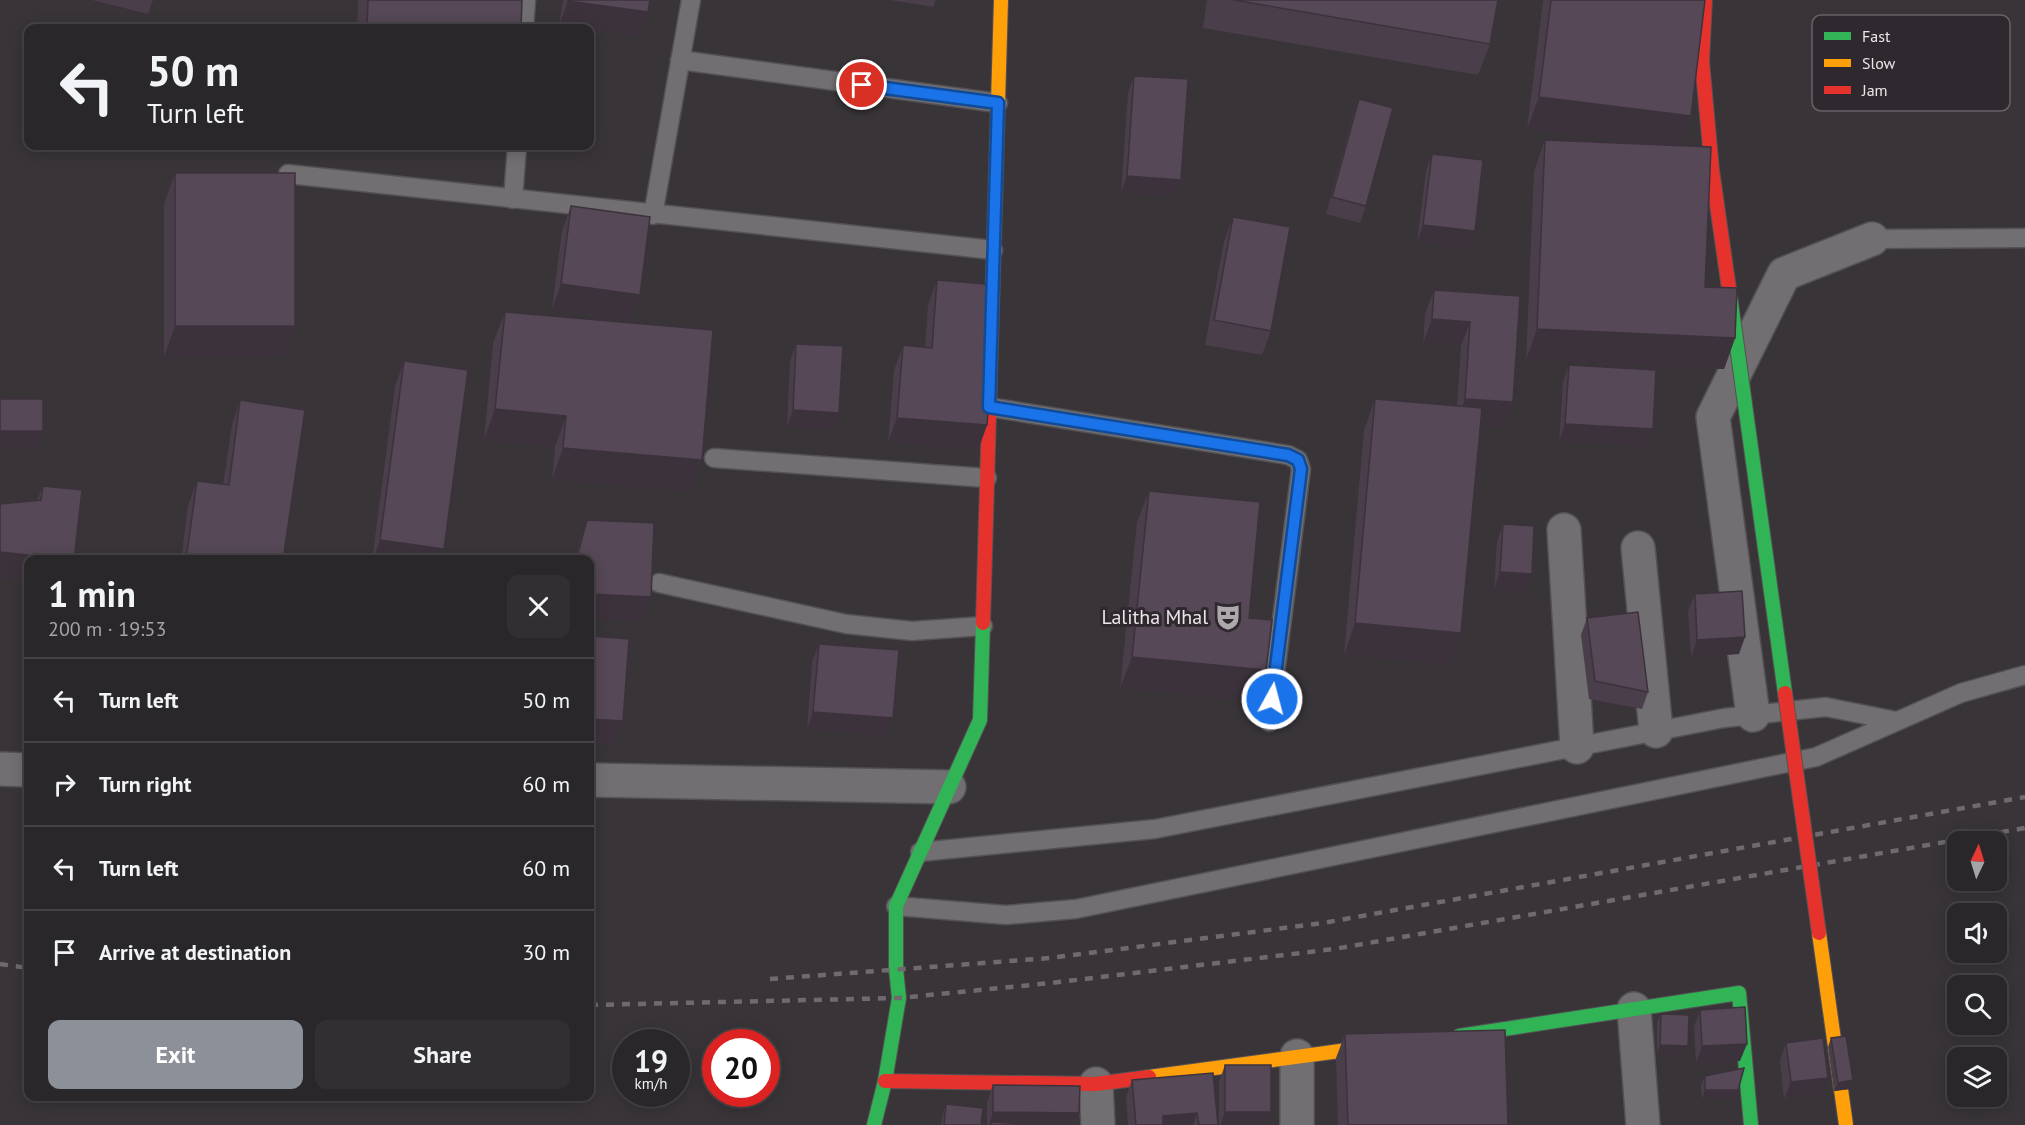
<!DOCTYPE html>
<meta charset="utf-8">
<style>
:root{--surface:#2a272a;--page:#322f32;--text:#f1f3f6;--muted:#a5a5a8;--line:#464447;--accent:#8c9099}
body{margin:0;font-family:"PT Sans",sans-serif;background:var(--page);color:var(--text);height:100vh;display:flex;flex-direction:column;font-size:22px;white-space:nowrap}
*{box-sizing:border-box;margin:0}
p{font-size:20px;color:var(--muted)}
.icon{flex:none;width:33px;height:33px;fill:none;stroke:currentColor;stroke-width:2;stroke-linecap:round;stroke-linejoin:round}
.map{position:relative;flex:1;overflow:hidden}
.panel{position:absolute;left:24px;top:555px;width:570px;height:546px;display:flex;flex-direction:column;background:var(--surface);border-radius:12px;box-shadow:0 3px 15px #0003,0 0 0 2px var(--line)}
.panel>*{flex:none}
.guide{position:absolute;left:24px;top:24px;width:570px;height:126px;border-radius:12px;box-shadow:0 3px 15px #0003,0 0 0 2px var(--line);background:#2a272a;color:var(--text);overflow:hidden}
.needle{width:39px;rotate:4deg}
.tools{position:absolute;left:1947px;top:831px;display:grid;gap:12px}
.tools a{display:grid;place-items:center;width:60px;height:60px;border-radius:12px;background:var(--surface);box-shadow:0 3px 15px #0003,0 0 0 2px var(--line);font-size:30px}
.speed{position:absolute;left:612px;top:1029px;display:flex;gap:12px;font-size:30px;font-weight:700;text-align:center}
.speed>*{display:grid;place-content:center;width:78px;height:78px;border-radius:50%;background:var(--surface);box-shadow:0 3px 15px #0003,0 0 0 2px var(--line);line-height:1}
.speed small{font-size:15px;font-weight:400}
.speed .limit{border:9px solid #d22;background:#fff;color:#111}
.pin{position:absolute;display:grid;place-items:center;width:51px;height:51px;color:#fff;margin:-26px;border:3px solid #fff;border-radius:50%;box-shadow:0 2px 6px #0007}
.me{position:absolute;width:66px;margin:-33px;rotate:7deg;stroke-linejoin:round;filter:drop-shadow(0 0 4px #0008)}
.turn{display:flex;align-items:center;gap:21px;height:126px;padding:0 24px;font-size:27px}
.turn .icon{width:78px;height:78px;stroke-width:2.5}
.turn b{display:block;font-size:42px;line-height:51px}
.round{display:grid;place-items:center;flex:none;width:63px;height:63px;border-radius:12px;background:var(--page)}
.summary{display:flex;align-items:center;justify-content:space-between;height:102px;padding:0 24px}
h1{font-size:36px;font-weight:800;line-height:45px}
.action{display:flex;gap:12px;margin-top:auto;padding:12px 24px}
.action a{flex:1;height:69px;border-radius:12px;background:var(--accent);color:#fff;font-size:24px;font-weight:800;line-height:69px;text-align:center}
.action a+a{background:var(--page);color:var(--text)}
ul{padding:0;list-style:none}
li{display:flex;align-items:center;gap:18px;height:84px;padding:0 24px;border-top:2px solid var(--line)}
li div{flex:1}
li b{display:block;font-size:22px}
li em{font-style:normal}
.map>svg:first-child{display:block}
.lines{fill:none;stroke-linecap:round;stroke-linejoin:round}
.lane-casing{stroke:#545154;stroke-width:21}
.street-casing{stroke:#545154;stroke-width:36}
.fast-casing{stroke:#545154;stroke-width:16}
.slow-casing{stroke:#545154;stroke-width:16}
.jam-casing{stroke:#545154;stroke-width:16}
.lane{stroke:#716f71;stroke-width:18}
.street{stroke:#716f71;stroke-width:33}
.fast{stroke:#30b455;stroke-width:14}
.slow{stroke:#ff9f0a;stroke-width:14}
.jam{stroke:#e5322d;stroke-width:14}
.rail{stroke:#6e6a6e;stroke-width:4.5;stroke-dasharray:8 8;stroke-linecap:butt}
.fast-bridge-casing{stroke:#545154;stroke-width:16;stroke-linecap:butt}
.slow-bridge-casing{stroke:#545154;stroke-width:16;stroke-linecap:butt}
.jam-bridge-casing{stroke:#545154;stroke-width:16;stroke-linecap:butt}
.fast-bridge{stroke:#30b455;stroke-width:14}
.slow-bridge{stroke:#ff9f0a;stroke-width:14}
.jam-bridge{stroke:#e5322d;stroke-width:14}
.wall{fill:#4a3e4a}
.shaded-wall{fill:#3c323c}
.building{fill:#564856;stroke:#3c323c;stroke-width:1.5}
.route-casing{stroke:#114b97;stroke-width:15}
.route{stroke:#1a73e8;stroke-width:10}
.labels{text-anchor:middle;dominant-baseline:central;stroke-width:6;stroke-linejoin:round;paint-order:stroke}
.poi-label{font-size:20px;fill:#eae6ea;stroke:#2f292f;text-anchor:end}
.key{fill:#2f292f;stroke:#676267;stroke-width:1.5}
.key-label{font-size:16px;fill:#eae6ea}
</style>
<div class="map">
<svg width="2025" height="1125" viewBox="0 0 2025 1125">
<rect width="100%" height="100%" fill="#383438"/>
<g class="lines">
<defs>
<g id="lane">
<path d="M524 28 526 0"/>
<path d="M680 60 998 103"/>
<path d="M288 174 993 250"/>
<path d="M513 199 517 146"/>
<path d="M653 215 691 0"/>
<path d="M1872 239 2025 238"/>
<path d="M989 407 1288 455 1298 460 1301 469 1269 722"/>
<path d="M714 458 987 478"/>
<path d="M659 583 846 624 912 631 983 626"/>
<path d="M920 852 1155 829 1724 718 1826 707 1896 721"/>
<path d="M896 906 1006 915 1076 909 1816 757 1961 693 2025 675"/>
</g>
<g id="street">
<path d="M1564 530 1577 747"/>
<path d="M1638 548 1656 731"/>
<path d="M1753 715 1713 417 1784 274 1872 239"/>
<path d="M0 769 28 770"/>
<path d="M590 780 949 787"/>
<path d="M1634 1009 1643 1125"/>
<path d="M1096 1084 1098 1125"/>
<path d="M1297 1125V1056"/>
</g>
<g id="fast">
<path d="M1459 1036 1739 993 1751 1125"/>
<path d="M874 1125 885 1081 899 998 896 969V906L980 720 983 623"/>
</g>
<g id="slow">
<path d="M992 309 1001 0"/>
<path d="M1149 1077 1384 1045"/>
</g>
<g id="jam">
<path d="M983 623 992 309"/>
<path d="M885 1081 1096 1084 1149 1077"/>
</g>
</defs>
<use href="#lane" class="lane-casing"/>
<use href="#street" class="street-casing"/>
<use href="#fast" class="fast-casing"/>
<use href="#slow" class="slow-casing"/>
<use href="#jam" class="jam-casing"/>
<use href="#lane" class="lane"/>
<use href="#street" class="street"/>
<use href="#fast" class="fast"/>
<use href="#slow" class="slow"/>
<use href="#jam" class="jam"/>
<g class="rail">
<path d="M0 964 28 968"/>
<path d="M770 979 1050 958 1323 923 2025 797"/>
<path d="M590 1005 899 998 1051 983 1334 949 2025 828"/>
</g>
<defs>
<path id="fast-bridge" d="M1730 296 1785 693"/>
<path id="slow-bridge" d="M1819 933 1846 1125"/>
<g id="jam-bridge">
<path d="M1705 0 1702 61 1712 170 1730 296"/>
<path d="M1785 693 1819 933"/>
</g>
</defs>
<use href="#fast-bridge" class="fast-bridge-casing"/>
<use href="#slow-bridge" class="slow-bridge-casing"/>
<use href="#jam-bridge" class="jam-bridge-casing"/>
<use href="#fast-bridge" class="fast-bridge"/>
<use href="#slow-bridge" class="slow-bridge"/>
<use href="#jam-bridge" class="jam-bridge"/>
</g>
<g class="wall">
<path d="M92 0H153L148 14Z"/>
<path d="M358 0H522L521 28H357Z"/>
<path d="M563 0H650L639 37 590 30V28L559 25Z"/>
<path d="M890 0H936L933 7Z"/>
<path d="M1207 0H1498L1490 44 1478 75 1203 28Z"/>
<path d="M1543 0H1705L1691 116 1680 145 1705 287 1735 338 1724 369 1526 360 1534 171 1545 140 1654 144 1527 129Z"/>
<path d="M1134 76 1181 180 1175 197 1121 193 1128 93Z"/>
<path d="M1359 99 1366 206 1360 223 1326 214 1353 116Z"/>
<path d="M1432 154 1475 231 1469 248 1417 242 1426 171Z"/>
<path d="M175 173 295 326 284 357H164V204Z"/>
<path d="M571 206 631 320 552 309 562 231Z"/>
<path d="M1233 217 1271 331 1262 355 1205 345 1224 241Z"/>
<path d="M937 280 987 425 978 450 888 442 894 370 903 345 925 347 928 304Z"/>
<path d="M1434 290 1520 296 1513 402 1504 427 1480 425 1450 664 1344 655 1364 430 1375 399 1457 406 1461 346 1423 344 1425 314Z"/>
<path d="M505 312 691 492 552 479 555 447 484 440 493 343Z"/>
<path d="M796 344 833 430 787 427 790 361Z"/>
<path d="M404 361 444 549 440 560H372L395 386Z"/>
<path d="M1569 365 1647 446 1559 441 1563 382Z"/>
<path d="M240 400 283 560H181L188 505 197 481 223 485 232 425Z"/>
<path d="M43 486 82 490 28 560V580L0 577V504L37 500Z"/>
<path d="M1149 491 1249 618 1266 670 1255 701 1120 688 1137 522Z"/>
<path d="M587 520 651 597 642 622 590 560H574Z"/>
<path d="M1503 524 1526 591 1494 589 1497 541Z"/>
<path d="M1695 594 1739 654 1691 657 1688 611Z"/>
<path d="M1587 618 1648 692 1642 709 1589 699 1581 635Z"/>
<path d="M819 644 893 718 887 735 807 729 812 661Z"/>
<path d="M1700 1010 1740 1061 1696 1063 1694 1027Z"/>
<path d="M1661 1014 1688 1046 1685 1054 1657 1053V1022Z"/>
<path d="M1345 1034 1508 1125H1338L1336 1058Z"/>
<path d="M1831 1038 1850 1089 1834 1091 1828 1047Z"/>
<path d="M1786 1043 1822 1095 1784 1099 1780 1060Z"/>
<path d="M1225 1065 1271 1112 1266 1125H1219V1082Z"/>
<path d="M1213 1073 1218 1125H1128L1126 1097 1132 1080Z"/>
<path d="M1705 1076 1735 1099H1702L1701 1085Z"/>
<path d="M993 1085 1079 1113 1075 1125H987V1102Z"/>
<path d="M946 1104 981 1125H941L943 1113Z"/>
</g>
<g class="shaded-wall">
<path d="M568 1 648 12 639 37 590 30V28H580L559 25Z"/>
<path d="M1539 97 1691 116 1679 148 1527 129Z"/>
<path d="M1127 176 1181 180 1175 197 1121 193Z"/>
<path d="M1423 225 1475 231 1469 248 1417 242Z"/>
<path d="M561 284 640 295 631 320 552 309Z"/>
<path d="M1432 319 1470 322 1461 346 1423 344Z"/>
<path d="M175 326H295L284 357H164Z"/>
<path d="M1537 329 1735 338 1724 369 1526 360Z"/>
<path d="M1465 399 1513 402 1504 427 1456 424Z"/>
<path d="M495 409 566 416 555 447 484 440Z"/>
<path d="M793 410 839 413 833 430 787 427Z"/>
<path d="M897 418 987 425 978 450 888 442Z"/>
<path d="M1565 424 1653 429 1647 446 1559 441Z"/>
<path d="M0 431H43L37 448H0Z"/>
<path d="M563 448 702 460 691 492 552 479Z"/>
<path d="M380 540 444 549 440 560H373Z"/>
<path d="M0 552 72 560H28V580L0 577Z"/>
<path d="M1500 572 1532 574 1526 591 1494 589Z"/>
<path d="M590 594 651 597 642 622 590 619Z"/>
<path d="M1355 623 1461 633 1450 664 1344 655Z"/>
<path d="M1745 637 1739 654 1691 657 1697 640Z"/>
<path d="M1132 657 1266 670 1255 701 1120 688Z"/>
<path d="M813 712 893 718 887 735 807 729Z"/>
<path d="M590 719 623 721 614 746 590 744Z"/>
<path d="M1747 1044 1740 1061 1696 1063 1702 1046Z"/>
<path d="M1660 1045 1688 1046 1685 1054 1657 1053Z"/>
<path d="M1828 1078 1822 1095 1784 1099 1791 1082Z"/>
<path d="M1853 1080 1850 1089 1834 1091 1838 1083Z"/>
<path d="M1705 1090H1738L1735 1099H1702Z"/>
<path d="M993 1112 1079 1113 1075 1125H991V1122L990 1125H989Z"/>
<path d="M1225 1112H1271L1266 1125H1220Z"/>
<path d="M1197 1113 1193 1125H1159L1163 1116Z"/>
</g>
<g class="building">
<path d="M368 0H522L521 28H367Z"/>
<path d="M568 0H650L648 12 568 1Z"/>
<path d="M1234 0H1498L1490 44Z"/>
<path d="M1551 0H1705L1691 116 1539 97Z"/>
<path d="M1134 76 1188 79 1181 180 1127 176Z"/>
<path d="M1359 99 1393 108 1366 206 1332 197Z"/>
<path d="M1545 140 1711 147 1705 287 1737 288 1735 338 1537 329Z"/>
<path d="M1432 154 1483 160 1475 231 1423 225Z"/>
<rect x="175" y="173" width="120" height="153"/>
<path d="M571 206 650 217 640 295 561 284Z"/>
<path d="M1233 217 1290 227 1271 331 1214 320Z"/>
<path d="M937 280 998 285 987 425 897 418 903 345 932 348Z"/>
<path d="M1434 290 1520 296 1513 402 1465 399 1470 322 1432 319Z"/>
<path d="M505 312 713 330 702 460 563 448 566 416 495 409Z"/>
<path d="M796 344 843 346 839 413 793 410Z"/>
<path d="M404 361 468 370 444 549 380 540Z"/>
<path d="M1569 365 1656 370 1653 429 1565 424Z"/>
<rect x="0" y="399" width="43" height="32"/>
<path d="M1375 399 1482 408 1461 633 1355 623Z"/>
<path d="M240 400 305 410 283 560H186L197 481 229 485Z"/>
<path d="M43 486 82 490 74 560 0 552V504L41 500Z"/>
<path d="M1149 491 1260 502 1249 618 1272 620 1266 670 1132 657Z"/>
<path d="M587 520 654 523 651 597 590 594V560H576Z"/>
<path d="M1503 524 1534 526 1532 574 1500 572Z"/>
<path d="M1742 591 1745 637 1697 640 1695 594Z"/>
<path d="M1638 612 1648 692 1595 681 1587 618Z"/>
<path d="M590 636 629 639 623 721 590 719Z"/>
<path d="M819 644 899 650 893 718 813 712Z"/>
<path d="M1745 1007 1747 1044 1702 1046 1700 1010Z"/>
<path d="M1661 1014 1689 1015 1688 1046 1660 1045Z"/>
<path d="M1505 1030 1508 1125H1348L1345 1034Z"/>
<path d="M1846 1036 1853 1080 1838 1083 1831 1038Z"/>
<path d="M1823 1038 1828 1078 1791 1082 1786 1043Z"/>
<rect x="1225" y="1065" width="46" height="47"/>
<path d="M1744 1068 1738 1090H1705V1076Z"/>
<path d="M1213 1073 1218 1125H1199L1197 1113 1163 1116V1125H1136L1132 1080Z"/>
<path d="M993 1085 1080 1086 1079 1113 993 1112Z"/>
<path d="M946 1104 983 1108 981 1125H944Z"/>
<path d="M991 1122 1025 1124V1125H991Z"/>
</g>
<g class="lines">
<defs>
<path id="route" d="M862 85 998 103 989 407 1288 455 1298 460 1301 469 1272 699"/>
</defs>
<use href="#route" class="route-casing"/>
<use href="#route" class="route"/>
</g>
<defs>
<symbol id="theatre-bare" viewBox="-9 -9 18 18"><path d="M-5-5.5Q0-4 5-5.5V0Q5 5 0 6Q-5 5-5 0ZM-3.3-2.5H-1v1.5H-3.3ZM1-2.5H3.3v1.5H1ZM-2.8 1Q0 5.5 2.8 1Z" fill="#aca8ac" stroke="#2f292f" stroke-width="2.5" paint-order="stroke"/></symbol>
</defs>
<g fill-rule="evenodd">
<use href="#theatre-bare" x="1209" y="598" width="38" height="38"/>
</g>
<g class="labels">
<g class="poi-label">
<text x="1208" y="617">Lalitha Mhal</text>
</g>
</g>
<rect x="1812" y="15" width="198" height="96" rx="9" class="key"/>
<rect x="1824" y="32" width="27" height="8" fill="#30b455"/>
<rect x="1824" y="59" width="27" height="8" fill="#ff9f0a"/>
<rect x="1824" y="86" width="27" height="8" fill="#e5322d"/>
<g class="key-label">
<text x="1862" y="42">Fast</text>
<text x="1862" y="69">Slow</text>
<text x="1862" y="96">Jam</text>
</g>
</svg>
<div class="tools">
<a><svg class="needle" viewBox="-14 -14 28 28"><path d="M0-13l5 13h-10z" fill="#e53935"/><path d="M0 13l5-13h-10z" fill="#a5a5a8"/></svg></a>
<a><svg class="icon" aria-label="sound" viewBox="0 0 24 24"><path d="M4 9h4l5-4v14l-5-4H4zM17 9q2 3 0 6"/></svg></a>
<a><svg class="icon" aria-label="search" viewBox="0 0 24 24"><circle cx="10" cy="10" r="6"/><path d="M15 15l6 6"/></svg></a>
<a><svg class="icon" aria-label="layers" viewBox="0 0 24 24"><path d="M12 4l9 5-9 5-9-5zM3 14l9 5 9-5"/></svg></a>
</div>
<div class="speed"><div>19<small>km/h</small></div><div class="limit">20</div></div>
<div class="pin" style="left:862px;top:85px;background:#d93025"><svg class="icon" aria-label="arrive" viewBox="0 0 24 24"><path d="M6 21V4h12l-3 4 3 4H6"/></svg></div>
<svg class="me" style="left:1272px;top:699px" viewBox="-20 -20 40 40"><circle r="17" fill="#1a73e8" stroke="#fff" stroke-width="3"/><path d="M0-11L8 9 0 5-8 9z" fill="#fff"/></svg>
<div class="guide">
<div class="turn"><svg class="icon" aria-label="left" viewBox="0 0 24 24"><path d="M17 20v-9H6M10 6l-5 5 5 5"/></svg><div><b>50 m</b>Turn left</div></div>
</div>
<section class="panel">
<div class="summary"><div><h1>1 min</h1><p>200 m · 19:53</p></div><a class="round"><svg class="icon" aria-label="close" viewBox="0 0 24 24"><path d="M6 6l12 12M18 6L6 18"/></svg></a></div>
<ul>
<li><svg class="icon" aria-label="left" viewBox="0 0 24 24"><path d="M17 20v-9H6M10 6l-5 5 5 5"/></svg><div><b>Turn left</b></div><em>50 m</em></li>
<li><svg class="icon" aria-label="right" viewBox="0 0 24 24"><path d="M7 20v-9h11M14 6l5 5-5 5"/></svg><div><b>Turn right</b></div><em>60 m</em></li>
<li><svg class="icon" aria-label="left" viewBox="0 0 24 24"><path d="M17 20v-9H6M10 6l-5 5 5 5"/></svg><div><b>Turn left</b></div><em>60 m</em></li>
<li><svg class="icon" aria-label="arrive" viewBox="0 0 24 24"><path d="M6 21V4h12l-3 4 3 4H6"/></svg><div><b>Arrive at destination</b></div><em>30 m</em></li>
</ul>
<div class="action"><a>Exit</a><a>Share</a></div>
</section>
</div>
